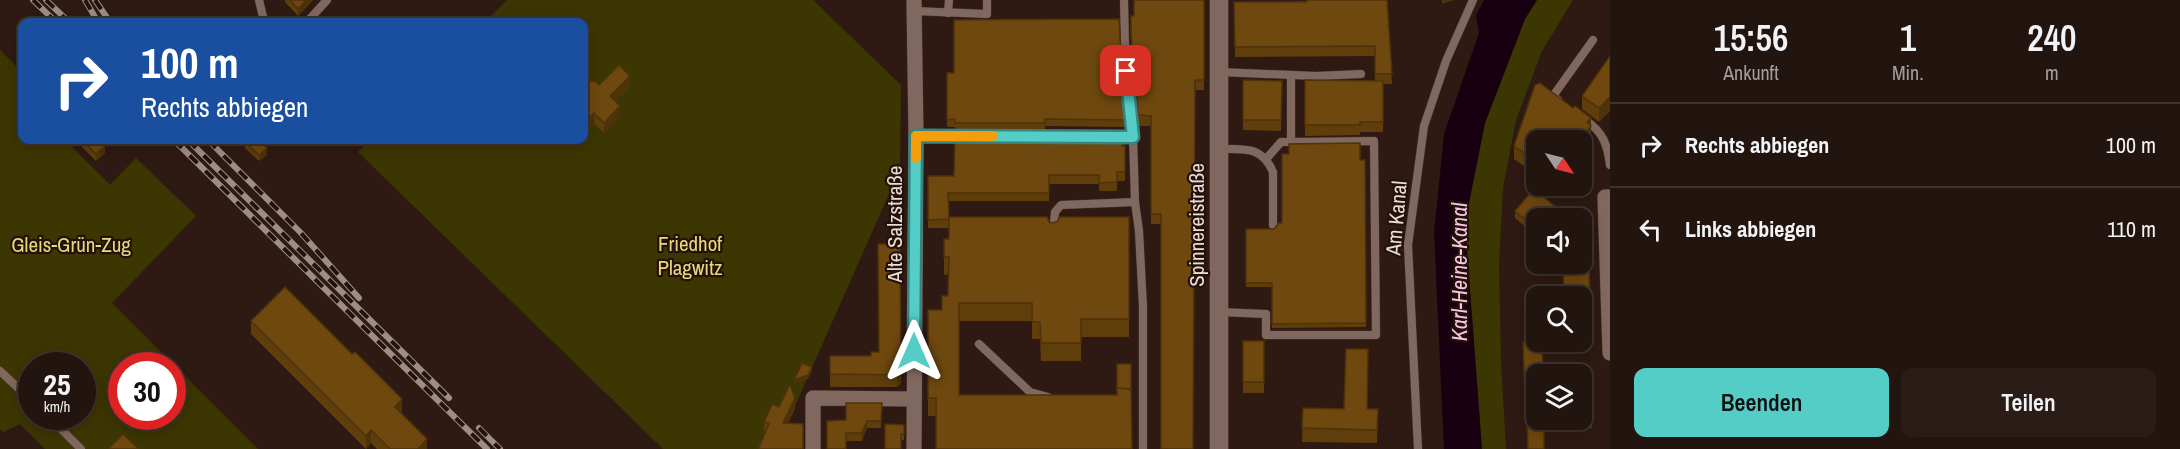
<!DOCTYPE html>
<html lang="de">
<meta charset="utf-8">
<style>
:root{--surface:#22140e;--page:#2a1d17;--text:#f1f3f6;--muted:#a29e9e;--line:#3f332e;--accent:#54cdc7}
body{margin:0;font-family:"Archivo Narrow",sans-serif;background:var(--page);color:var(--text);height:100vh;display:flex;flex-direction:column;font-size:22px;white-space:nowrap}
*{box-sizing:border-box;margin:0}
p{font-size:20px;color:var(--muted)}
.icon{flex:none;width:33px;height:33px;fill:none;stroke:currentColor;stroke-width:2;stroke-linecap:round;stroke-linejoin:round}
.map{position:relative;flex:1;overflow:hidden}
.side{display:flex;flex-direction:column;background:var(--surface);width:570px}
.side>*{flex:none}
.banner{position:absolute;left:18px;top:18px;width:570px;height:126px;border-radius:12px;box-shadow:0 3px 15px #0003,0 0 0 2px var(--line);background:#1a4fa0;color:#fff;overflow:hidden}
.needle{width:39px;rotate:125deg}
.tools{position:absolute;left:1526px;top:130px;display:grid;gap:12px}
.tools a{display:grid;place-items:center;width:66px;height:66px;border-radius:12px;background:var(--surface);box-shadow:0 3px 15px #0003,0 0 0 2px var(--line);font-size:30px}
.speed{position:absolute;left:18px;top:352px;display:flex;gap:12px;font-size:30px;font-weight:700;text-align:center}
.speed>*{display:grid;place-content:center;width:78px;height:78px;border-radius:50%;background:var(--surface);box-shadow:0 3px 15px #0003,0 0 0 2px var(--line);line-height:1}
.speed small{font-size:15px;font-weight:400}
.speed .limit{border:9px solid #d22;background:#fff;color:#111}
.pin{position:absolute;display:grid;place-items:center;width:51px;height:51px;color:#fff;margin:-26px;border-radius:12px;box-shadow:0 3px 9px #0006}
.me{position:absolute;width:66px;margin:-33px;rotate:0deg;stroke-linejoin:round;filter:drop-shadow(0 0 4px #0008)}
.turn{display:flex;align-items:center;gap:21px;height:126px;padding:0 24px;font-size:27px}
.turn .icon{width:78px;height:78px;stroke-width:2.5}
.turn b{display:block;font-size:42px;line-height:51px}
.eta{display:flex;justify-content:space-evenly;align-items:center;height:102px;text-align:center}
.eta b{font-size:36px;font-weight:600;line-height:42px}
.button{display:flex;gap:12px;margin-top:auto;padding:12px 24px}
.button a{flex:1;height:69px;border-radius:12px;background:var(--accent);color:#111;font-size:24px;font-weight:600;line-height:69px;text-align:center}
.button a+a{background:var(--page);color:var(--text)}
ul{padding:0;list-style:none}
li{display:flex;align-items:center;gap:18px;height:84px;padding:0 24px;border-top:2px solid var(--line)}
li div{flex:1}
li b{display:block;font-size:22px}
li em{font-style:normal}
main{display:flex;flex:1;min-height:0}
.map>svg:first-child{display:block}
.green{fill:#3c3602;fill-rule:evenodd}
.water{fill:#190010}
.lines{fill:none;stroke-linecap:round;stroke-linejoin:round}
.lane-casing{stroke:#453430;stroke-width:9}
.street-casing{stroke:#453430;stroke-width:16}
.secondary-casing{stroke:#453430;stroke-width:20}
.lane{stroke:#81685e;stroke-width:8}
.street{stroke:#81685e;stroke-width:15}
.secondary{stroke:#81685e;stroke-width:18}
.rail-casing{stroke:#9e8d86;stroke-width:6}
.rail{stroke:#241109;stroke-width:4;stroke-dasharray:11;stroke-linecap:butt}
.wall{fill:#5f3e0c}
.shaded-wall{fill:#4d320a}
.building{fill:#6e480e;stroke:#4d320a;stroke-width:1.5}
.route-casing{stroke:#378581;stroke-width:15}
.route{stroke:#54cdc7;stroke-width:10}
.slow{stroke:#f59e0b;stroke-width:10}
.labels{text-anchor:middle;dominant-baseline:central;stroke-width:4.5;stroke-linejoin:round;paint-order:stroke}
.street-label{font-size:21px;fill:#ebdcd6;stroke:#241109}
.park-label{font-size:21px;fill:#e7da7c;stroke:#241109}
.water-label{font-size:22px;font-style:italic;fill:#f9c6e4;stroke:#241109}
</style>
<main>
<div class="map">
<svg width="1610" height="449" viewBox="0 0 1610 449">
<rect width="100%" height="100%" fill="#2e1a12"/>
<g class="green">
<path d="M507 0H813L901 85 900 169 776 449H663L358 152 370 140H584V22H485Z"/>
<path d="M1537 0H1573L1542 51 1516 120 1503 188 1499 264 1501 362 1506 449H1482L1466 237 1468 208 1485 123 1525 19Z"/>
<path d="M0 50 22 72V140H65L110 185 136 158 196 216 112 303 258 449H45L20 424 3 432 0 429ZM32 366H82V417H32ZM122 366H172V417H122Z"/>
</g>
<path class="water" d="M1484 0H1537L1525 19 1485 123 1468 208 1466 237 1482 449H1444L1434 232 1444 134 1479 33 1476 15Z"/>
<g class="lines">
<defs>
<g id="lane">
<path d="M259 0 263 17 267 22"/>
<path d="M1124 0 1125 45 1133 137 1135 202 1139 231 1143 307V449"/>
<path d="M914 11 987 14V0"/>
<path d="M948 13 949 0"/>
<path d="M307 22 327 0"/>
<path d="M1219 72 1316 76 1361 74"/>
<path d="M1558 100 1553 96 1593 40"/>
<path d="M1584 119C1603 132 1607 143 1610 165"/>
<path d="M916 136H964"/>
<path d="M1036 136 1133 137"/>
<path d="M1220 149C1244 149 1262 146 1273 172V225"/>
<path d="M1266 159 1281 142H1291"/>
<path d="M1053 233 1055 212 1061 205 1135 202"/>
<path d="M1219 312 1266 314V335H1376L1374 141 1291 142V75"/>
<path d="M979 344 1030 392 1048 397"/>
<path d="M0 371 32 401"/>
<path d="M49 417 81 449"/>
<path d="M1418 449 1408 245 1424 126 1446 61 1473 0"/>
</g>
<g id="street">
<path d="M914 0 916 136 914 449"/>
<path d="M1610 197H1605L1610 353"/>
<path d="M813 449V398L914 399"/>
</g>
<path id="secondary" d="M1219 0V449"/>
</defs>
<use href="#lane" class="lane-casing"/>
<use href="#street" class="street-casing"/>
<use href="#secondary" class="secondary-casing"/>
<use href="#lane" class="lane"/>
<use href="#street" class="street"/>
<use href="#secondary" class="secondary"/>
<defs>
<g id="rail">
<path d="M33 0 56 22"/>
<path d="M46 0 69 22"/>
<path d="M85 0 98 22"/>
<path d="M95 0 110 22"/>
<path d="M174 140 487 449"/>
<path d="M188 140 449 398"/>
<path d="M208 140 301 233 359 298"/>
<path d="M479 428 500 449"/>
</g>
</defs>
<use href="#rail" class="rail-casing"/>
<use href="#rail" class="rail"/>
</g>
<g class="wall">
<path d="M285 0H313L298 16 285 2Z"/>
<path d="M1204 0V90H1195L1161 224H1151V126H1138L1131 45V16Z"/>
<path d="M1387 0 1392 84H1383V132H1360V135L1305 136V80L1375 81V56L1235 57 1234 2Z"/>
<path d="M1610 56 1599 122 1582 109V96Z"/>
<path d="M947 73 1125 120V127L1045 126V131L955 130V127H947Z"/>
<path d="M1243 80 1282 81 1281 131 1243 130Z"/>
<path d="M584 85 630 86 616 101 620 116 604 133 594 123 584 134Z"/>
<path d="M1573 108 1591 118V138L1581 152V141H1536L1535 174 1514 159V146Z"/>
<path d="M1044 138 1125 146V181H1117V191H1099V184H1049V201H948L949 228H928V176H954Z"/>
<path d="M75 140H99L105 153 96 161Z"/>
<path d="M245 142 267 155 259 161 245 148Z"/>
<path d="M1365 160 1366 327 1272 328V287H1246V229H1274Z"/>
<path d="M1515 211 1560 215 1558 219H1536V225L1531 222 1527 228 1515 218Z"/>
<path d="M1129 217V337H1081V361H1041L1040 339H1032V321H959V395L1132 449 936 416H928V310H942L948 296 949 274 944 275V239L1049 222 1053 223Z"/>
<path d="M1588 231 1591 341H1581V297Z"/>
<path d="M878 244 901 384 897 387H830V356H871L879 352Z"/>
<path d="M251 321 402 413 427 449H377L371 443 366 449 251 334Z"/>
<rect x="1243" y="341" width="21" height="52"/>
<path d="M1523 342 1536 375V397L1525 398Z"/>
<path d="M1591 369 1592 428H1569L1568 420Z"/>
<path d="M882 403 881 428H867L862 441H846V420Z"/>
<path d="M779 407 795 409 788 423 764 432V422Z"/>
<path d="M1303 408 1378 409 1377 443 1302 442Z"/>
<path d="M904 425V440H901L885 449Z"/>
</g>
<g class="shaded-wall">
<path d="M306 0H313L298 16V9Z"/>
<path d="M1442 0H1454L1442 4Z"/>
<path d="M630 76V86L610 107V96Z"/>
<path d="M1610 97V111L1599 122V108Z"/>
<path d="M620 106V116L604 133V123Z"/>
<path d="M594 113V123L584 134V123Z"/>
<path d="M1591 118V138L1581 152V141H1580L1587 122Z"/>
<path d="M105 146V153L96 161V154Z"/>
<path d="M267 148V155L259 161V155Z"/>
<path d="M1560 208V215L1558 219H1555Z"/>
<path d="M1531 216V222L1527 228V221Z"/>
<path d="M812 367V371L808 379 794 383V380Z"/>
<path d="M901 372V384L897 387V375Z"/>
<path d="M795 398V409L783 433V423Z"/>
<path d="M402 399V413L395 420V407Z"/>
<path d="M867 421V428L862 441V433Z"/>
<path d="M371 430V443L366 449V436Z"/>
<path d="M427 439V449H418Z"/>
</g>
<g class="building">
<path d="M290 0H306L298 9Z"/>
<path d="M1134 0H1204V80H1195L1193 449H1161V214H1151V116L1138 115 1131 35V16H1134Z"/>
<path d="M1307 0H1387L1392 74H1375V46L1235 47 1234 2H1307Z"/>
<path d="M1119 19 1125 120 1045 119V123H955V119L947 120V73H954V20Z"/>
<path d="M1610 56V97L1599 108 1582 96Z"/>
<path d="M619 65 630 76 610 96 620 106 604 123 594 113 584 123V85L588 81H595L599 85Z"/>
<path d="M1243 80 1282 81 1281 120H1243Z"/>
<path d="M1305 80 1383 81V122H1360V125H1305Z"/>
<path d="M1540 83 1573 108 1575 106 1591 118 1587 122 1591 126 1580 141H1536L1535 161 1514 146 1535 85Z"/>
<path d="M955 133 1045 134 1044 138 1122 139V146H1125V172H1117V182L1099 183V175H1049V193H948L949 219 928 220V176H954Z"/>
<path d="M82 140H99L105 146 96 154Z"/>
<path d="M248 140H258L267 148 259 155 245 142Z"/>
<path d="M1360 143V160H1365L1366 323 1272 324V283H1246V229H1274L1279 223H1282V154H1289V144Z"/>
<path d="M1534 189 1558 209 1560 208 1555 219H1538L1531 216 1527 221 1515 211Z"/>
<path d="M949 217H1047L1049 222 1053 223 1058 221 1059 217H1129V319H1081V343H1041L1040 322H1032V303H959V395H1117V388L1131 389 1132 449H936V398H928V310H942V296H948L949 257H944V239H949Z"/>
<path d="M1588 231 1591 333H1581V297H1564L1563 264H1581V232Z"/>
<path d="M878 244H900L901 372 897 375 830 374V356H871V352H879Z"/>
<path d="M285 287 352 354 355 352 402 399 395 407 427 439 418 449H390L371 430 366 436 251 321Z"/>
<rect x="1243" y="341" width="21" height="41"/>
<path d="M1536 341 1542 342 1543 375H1536V393L1525 394 1523 342Z"/>
<path d="M1346 349H1368L1367 409H1378L1377 430 1302 428 1303 408 1344 409Z"/>
<path d="M802 363 812 367 808 375 794 380Z"/>
<path d="M1117 364H1131V391V389L1117 388Z"/>
<path d="M1568 369H1591L1592 420 1569 421V420H1581V375H1568Z"/>
<path d="M790 384 795 398 783 423 803 424V449H758L769 424 764 422 772 404 779 407Z"/>
<path d="M846 403H882L881 421H867L862 433H846V449H827V421L846 420Z"/>
<path d="M1527 421H1544V449H1528Z"/>
<path d="M885 424 904 425V434H901V449H885Z"/>
<path d="M123 434 139 449H108Z"/>
</g>
<g class="lines">
<defs>
<path id="route" d="M914 351 916 136 1133 137 1126 71"/>
</defs>
<use href="#route" class="route-casing"/>
<use href="#route" class="route"/>
<path class="slow" d="M916 158V136H993"/>
</g>
<g class="labels">
<g class="street-label">
<text transform="translate(1396 218) rotate(-85)">Am Kanal</text>
<text transform="translate(894 224) rotate(-90)">Alte Salzstraße</text>
<text transform="translate(1196 225) rotate(-90)">Spinnereistraße</text>
</g>
<g class="park-label">
<text x="690" y="243">Friedhof<tspan x="690" dy="24">Plagwitz</tspan></text>
<text x="71" y="244">Gleis-Grün-Zug</text>
</g>
<g class="water-label">
<text transform="translate(1459 272) rotate(-90)">Karl-Heine-Kanal</text>
</g>
</g>
</svg>
<div class="tools">
<a><svg class="needle" viewBox="-14 -14 28 28"><path d="M0-13l5 13h-10z" fill="#e53935"/><path d="M0 13l5-13h-10z" fill="#a29e9e"/></svg></a>
<a><svg class="icon" aria-label="sound" viewBox="0 0 24 24"><path d="M4 9h4l5-4v14l-5-4H4zM17 9q2 3 0 6"/></svg></a>
<a><svg class="icon" aria-label="search" viewBox="0 0 24 24"><circle cx="10" cy="10" r="6"/><path d="M15 15l6 6"/></svg></a>
<a><svg class="icon" aria-label="layers" viewBox="0 0 24 24"><path d="M12 4l9 5-9 5-9-5zM3 14l9 5 9-5"/></svg></a>
</div>
<div class="speed"><div>25<small>km/h</small></div><div class="limit">30</div></div>
<div class="pin" style="left:1126px;top:71px;background:#d93025"><svg class="icon" aria-label="arrive" viewBox="0 0 24 24"><path d="M6 21V4h12l-3 4 3 4H6"/></svg></div>
<svg class="me" style="left:914px;top:351px" viewBox="-20 -20 40 40"><path d="M0-17L14 15 0 8-14 15z" fill="#54cdc7" stroke="#fff" stroke-width="4"/></svg>
<div class="banner">
<div class="turn"><svg class="icon" aria-label="right" viewBox="0 0 24 24"><path d="M7 20v-9h11M14 6l5 5-5 5"/></svg><div><b>100 m</b>Rechts abbiegen</div></div>
</div>
</div>
<section class="side">
<div class="eta">
<div><b>15:56</b><p>Ankunft</p></div>
<div><b>1</b><p>Min.</p></div>
<div><b>240</b><p>m</p></div>
</div>
<ul>
<li><svg class="icon" aria-label="right" viewBox="0 0 24 24"><path d="M7 20v-9h11M14 6l5 5-5 5"/></svg><div><b>Rechts abbiegen</b></div><em>100 m</em></li>
<li><svg class="icon" aria-label="left" viewBox="0 0 24 24"><path d="M17 20v-9H6M10 6l-5 5 5 5"/></svg><div><b>Links abbiegen</b></div><em>110 m</em></li>
</ul>
<div class="button"><a>Beenden</a><a>Teilen</a></div>
</section>
</main>
